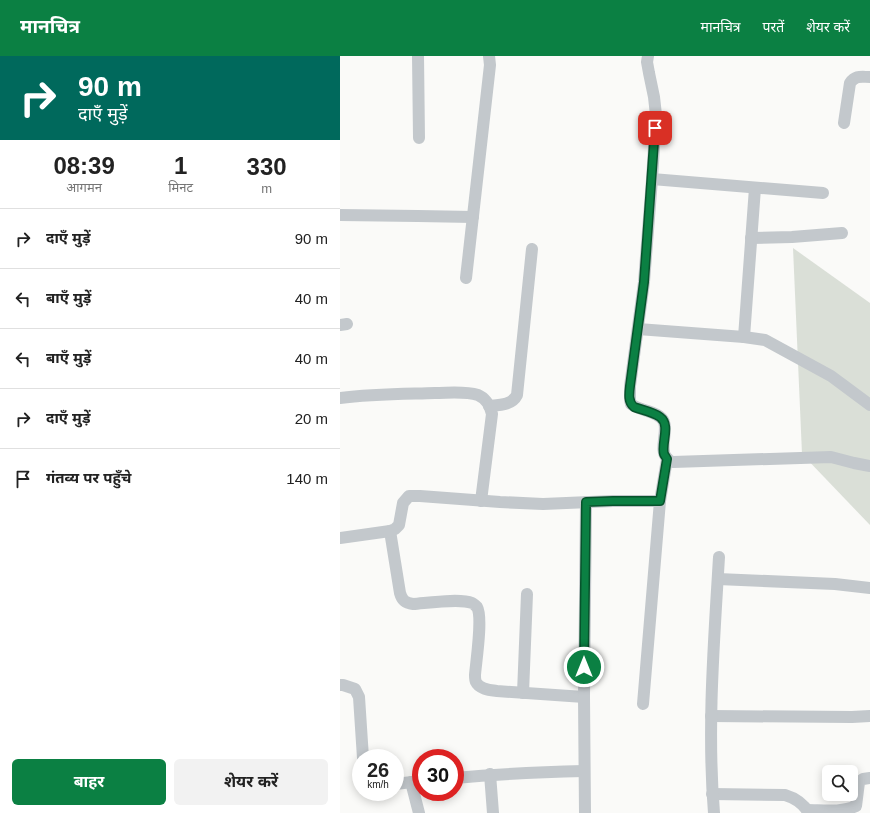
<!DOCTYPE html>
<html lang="hi">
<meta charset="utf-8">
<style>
:root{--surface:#fff;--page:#f2f2f2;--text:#222;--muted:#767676;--line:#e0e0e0;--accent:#0b8043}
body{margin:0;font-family:Helvetica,"Noto Sans Devanagari",sans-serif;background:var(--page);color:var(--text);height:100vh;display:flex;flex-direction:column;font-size:15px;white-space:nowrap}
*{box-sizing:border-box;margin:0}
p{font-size:13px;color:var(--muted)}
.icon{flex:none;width:22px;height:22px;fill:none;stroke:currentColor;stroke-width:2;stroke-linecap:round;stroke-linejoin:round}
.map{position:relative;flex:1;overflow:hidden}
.panel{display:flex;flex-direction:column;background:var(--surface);width:340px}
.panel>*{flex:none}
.top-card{background:#00695c;color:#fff;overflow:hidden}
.buttons{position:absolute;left:482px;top:709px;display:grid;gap:8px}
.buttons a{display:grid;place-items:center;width:36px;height:36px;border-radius:6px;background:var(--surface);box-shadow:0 2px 10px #0003;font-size:20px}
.speed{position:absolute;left:12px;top:693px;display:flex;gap:8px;font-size:20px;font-weight:700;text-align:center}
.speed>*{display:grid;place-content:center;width:52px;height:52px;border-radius:50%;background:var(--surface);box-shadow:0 2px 10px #0003;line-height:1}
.speed small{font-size:10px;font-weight:400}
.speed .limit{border:6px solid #d22;background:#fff;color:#111}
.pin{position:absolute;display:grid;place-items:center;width:34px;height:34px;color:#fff;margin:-17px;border-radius:8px;box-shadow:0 2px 6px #0006}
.me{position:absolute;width:44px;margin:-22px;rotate:0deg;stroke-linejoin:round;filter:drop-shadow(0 0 3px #0008)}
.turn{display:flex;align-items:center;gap:14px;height:84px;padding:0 12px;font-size:18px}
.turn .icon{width:52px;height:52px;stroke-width:2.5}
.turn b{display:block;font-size:28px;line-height:34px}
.eta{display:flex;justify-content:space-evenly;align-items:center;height:68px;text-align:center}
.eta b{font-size:24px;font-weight:700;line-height:28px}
.action{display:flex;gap:8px;margin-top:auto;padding:8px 12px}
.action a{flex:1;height:46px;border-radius:6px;background:var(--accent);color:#fff;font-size:16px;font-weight:700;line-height:46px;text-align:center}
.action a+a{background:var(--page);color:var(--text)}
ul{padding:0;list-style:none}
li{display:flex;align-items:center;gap:12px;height:60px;padding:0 12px;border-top:1px solid var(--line)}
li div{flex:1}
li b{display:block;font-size:15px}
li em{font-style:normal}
header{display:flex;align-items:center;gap:24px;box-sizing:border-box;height:56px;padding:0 20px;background:var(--accent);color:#fff}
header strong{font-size:19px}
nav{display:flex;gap:22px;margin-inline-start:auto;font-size:14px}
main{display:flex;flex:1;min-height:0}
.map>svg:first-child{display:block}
.green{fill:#dadfd7}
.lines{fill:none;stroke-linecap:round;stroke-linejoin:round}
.street{stroke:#c3c8cc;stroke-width:12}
.route-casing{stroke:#07532c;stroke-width:10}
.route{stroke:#0b8043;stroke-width:7}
</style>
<header>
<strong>मानचित्र</strong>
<nav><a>मानचित्र</a><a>परतें</a><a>शेयर करें</a></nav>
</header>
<main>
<section class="panel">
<div class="top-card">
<div class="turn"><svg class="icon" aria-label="right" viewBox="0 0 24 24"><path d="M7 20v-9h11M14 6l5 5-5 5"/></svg><div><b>90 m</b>दाएँ मुड़ें</div></div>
</div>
<div class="eta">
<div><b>08:39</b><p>आगमन</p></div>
<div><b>1</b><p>मिनट</p></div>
<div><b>330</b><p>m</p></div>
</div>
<ul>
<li><svg class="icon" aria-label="right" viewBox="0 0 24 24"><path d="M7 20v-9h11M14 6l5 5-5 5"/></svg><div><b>दाएँ मुड़ें</b></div><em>90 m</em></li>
<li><svg class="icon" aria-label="left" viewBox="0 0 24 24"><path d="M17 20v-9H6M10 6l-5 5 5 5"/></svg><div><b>बाएँ मुड़ें</b></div><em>40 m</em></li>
<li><svg class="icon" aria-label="left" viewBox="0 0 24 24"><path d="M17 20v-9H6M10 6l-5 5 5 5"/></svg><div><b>बाएँ मुड़ें</b></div><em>40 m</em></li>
<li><svg class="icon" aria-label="right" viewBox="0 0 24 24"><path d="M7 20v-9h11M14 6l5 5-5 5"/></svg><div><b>दाएँ मुड़ें</b></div><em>20 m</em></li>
<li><svg class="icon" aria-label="arrive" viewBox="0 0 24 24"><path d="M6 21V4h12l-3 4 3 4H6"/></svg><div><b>गंतव्य पर पहुँचे</b></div><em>140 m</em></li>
</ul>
<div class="action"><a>बाहर</a><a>शेयर करें</a></div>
</section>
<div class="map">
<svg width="530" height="757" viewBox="0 0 530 757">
<rect width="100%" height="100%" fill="#fafaf8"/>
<path class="green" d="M453 192 530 247V469L462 398Z"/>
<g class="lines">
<g class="street">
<path d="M78 0 79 82"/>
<path d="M308 0 307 6 309 17 314 41 316 59 312 123 304 226 290 330V344L291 348C299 355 320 355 324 366 328 376 318 396 328 403 329 405 331 405 333 406L491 401 514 407 530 410"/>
<path d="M504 67 510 27C516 19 521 21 530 21"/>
<path d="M312 123 483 137"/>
<path d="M0 159 78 160 133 161"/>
<path d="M411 182 452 181 502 177"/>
<path d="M126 222 150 9 149 0"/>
<path d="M0 269 7 268"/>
<path d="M298 273 404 281 425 284 491 320 530 349"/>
<path d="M404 281 415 132"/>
<path d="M0 342C31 338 64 338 95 337 109 337 125 335 138 339 147 343 150 350 152 358L141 445"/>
<path d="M149 350C160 349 172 349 177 339L192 193"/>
<path d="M50 475 60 537C62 544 65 547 73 548 87 547 120 542 132 547 133 547 136 550 137 551 143 561 136 606 135 619 135 621 135 624 136 626 139 633 150 634 157 635L244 641"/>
<path d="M0 482 50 475 55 473 59 469 63 447 69 440H80L160 446 203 448 273 445H320"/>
<path d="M378 523 495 528 530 532"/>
<path d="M0 629H3L15 633 19 641 23 702"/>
<path d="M183 637 187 538"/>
<path d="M303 648 320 445 327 403"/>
<path d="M371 660 512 661 530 660"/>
<path d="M150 718 153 757"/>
<path d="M115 722C158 718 201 716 244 715"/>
<path d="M71 726 79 757"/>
<path d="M55 728 81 725"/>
<path d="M372 738 445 739C455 742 463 747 469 757"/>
<path d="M467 754C482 754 501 757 516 750L519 726 523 723 530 722"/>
<path d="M245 757 244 641 246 446"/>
<path d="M374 757C367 672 374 586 379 501"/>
</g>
</g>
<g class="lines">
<defs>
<path id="route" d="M244 611 246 446 273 445H320L327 403C326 401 325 400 324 398 321 387 331 369 320 361 313 356 302 354 294 351 288 346 289 338 290 330L304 226 315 72"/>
</defs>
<use href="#route" class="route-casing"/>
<use href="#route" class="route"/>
</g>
</svg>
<div class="buttons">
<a><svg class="icon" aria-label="search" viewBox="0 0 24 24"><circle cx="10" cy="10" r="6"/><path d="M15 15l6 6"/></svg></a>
</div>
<div class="speed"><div>26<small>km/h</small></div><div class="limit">30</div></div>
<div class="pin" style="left:315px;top:72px;background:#d93025"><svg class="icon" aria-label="arrive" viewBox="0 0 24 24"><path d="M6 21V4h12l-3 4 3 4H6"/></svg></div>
<svg class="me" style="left:244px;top:611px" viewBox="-20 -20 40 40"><circle r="17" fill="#0b8043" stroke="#fff" stroke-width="3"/><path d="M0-11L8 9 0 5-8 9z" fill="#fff"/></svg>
</div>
</main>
